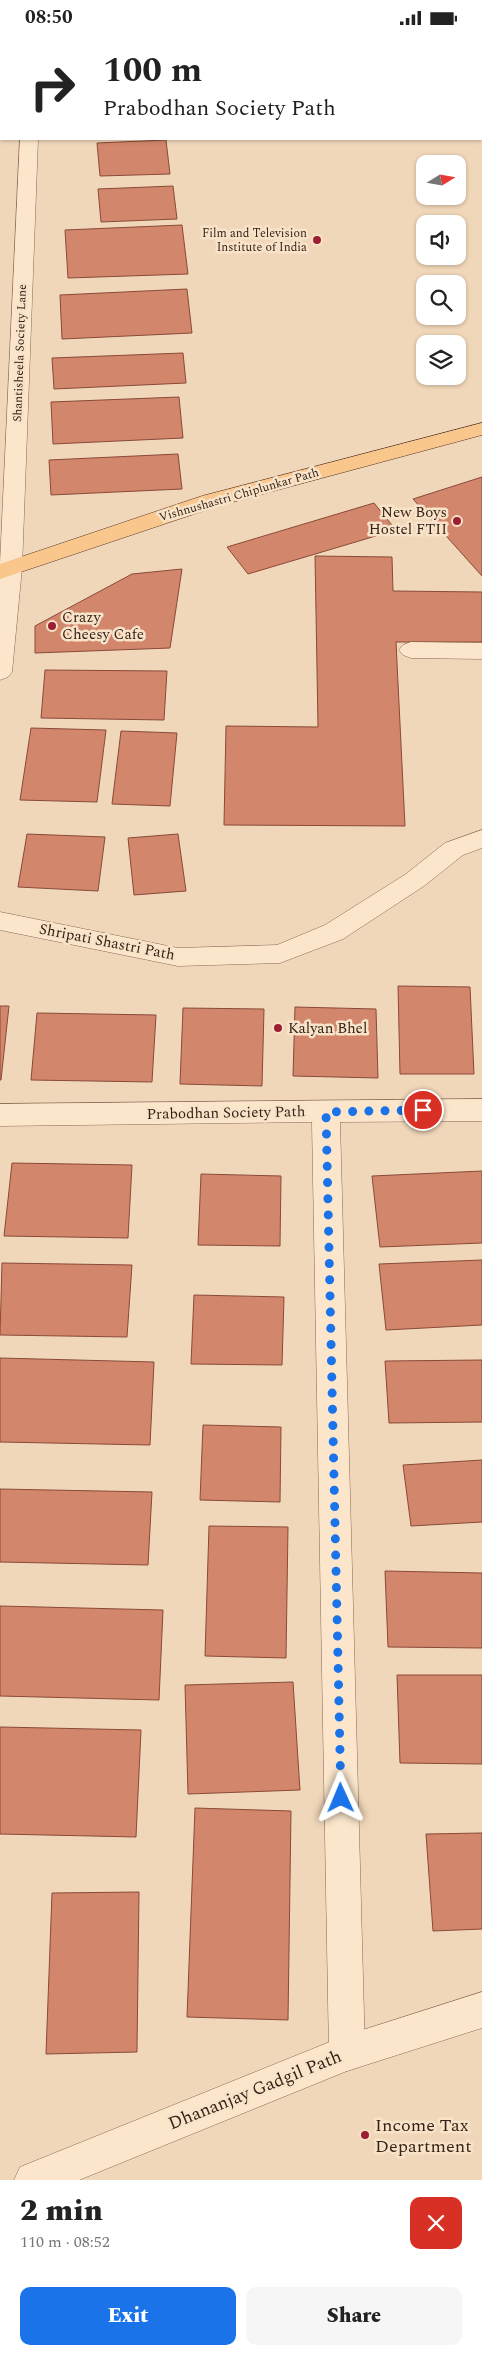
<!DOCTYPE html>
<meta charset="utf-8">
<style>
:root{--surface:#fff;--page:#f6f6f6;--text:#222;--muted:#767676;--accent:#1a73e8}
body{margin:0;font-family:Spectral,serif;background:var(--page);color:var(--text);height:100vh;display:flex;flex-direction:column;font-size:19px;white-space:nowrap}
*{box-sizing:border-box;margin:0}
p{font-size:16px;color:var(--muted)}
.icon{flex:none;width:28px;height:28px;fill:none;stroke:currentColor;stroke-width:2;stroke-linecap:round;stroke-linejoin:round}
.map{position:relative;height:2145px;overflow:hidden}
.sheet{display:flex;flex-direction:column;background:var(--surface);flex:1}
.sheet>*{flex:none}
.top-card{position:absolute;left:0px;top:0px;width:482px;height:105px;box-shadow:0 1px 4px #0004;background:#fff;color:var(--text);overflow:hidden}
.needle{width:32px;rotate:79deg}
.buttons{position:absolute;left:416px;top:120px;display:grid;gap:10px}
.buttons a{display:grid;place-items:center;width:50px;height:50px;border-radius:10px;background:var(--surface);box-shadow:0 1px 4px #0004;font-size:25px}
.pin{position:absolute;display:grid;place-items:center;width:42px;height:42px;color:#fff;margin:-21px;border:2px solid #fff;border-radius:50%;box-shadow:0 1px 5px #0007}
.me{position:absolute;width:55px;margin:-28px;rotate:359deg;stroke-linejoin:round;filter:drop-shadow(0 0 4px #0008)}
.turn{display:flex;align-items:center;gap:18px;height:105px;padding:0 20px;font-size:22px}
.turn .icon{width:65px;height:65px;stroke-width:2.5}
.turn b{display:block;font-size:35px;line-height:42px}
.round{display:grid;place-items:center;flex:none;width:52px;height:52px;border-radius:10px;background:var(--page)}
.overview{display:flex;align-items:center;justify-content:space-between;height:85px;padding:0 20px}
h1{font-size:30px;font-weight:800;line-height:38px}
.cta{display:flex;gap:10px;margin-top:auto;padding:10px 20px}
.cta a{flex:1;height:58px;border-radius:10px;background:var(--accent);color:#fff;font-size:20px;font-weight:800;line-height:58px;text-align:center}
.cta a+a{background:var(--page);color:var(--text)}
.status{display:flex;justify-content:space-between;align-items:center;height:35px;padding:0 25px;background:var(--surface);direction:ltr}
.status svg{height:14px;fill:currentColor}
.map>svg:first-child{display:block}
.building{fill:#d2866c;stroke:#894a37}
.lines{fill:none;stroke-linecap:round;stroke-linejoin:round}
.minor-casing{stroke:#886753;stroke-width:1}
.tertiary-casing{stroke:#886753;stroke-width:1}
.primary-casing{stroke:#553628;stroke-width:1}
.minor{fill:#fbe6cc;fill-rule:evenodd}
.tertiary{fill:#fbe6cc;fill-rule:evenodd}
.primary{fill:#f9c68c;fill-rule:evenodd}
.route{stroke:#1a73e8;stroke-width:9;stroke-dasharray:0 16.2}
.poi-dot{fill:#9b1f33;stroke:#f8e3c9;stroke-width:2}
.labels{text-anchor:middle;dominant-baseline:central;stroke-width:5;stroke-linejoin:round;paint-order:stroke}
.far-poi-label{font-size:12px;fill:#362219;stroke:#f8e3c9;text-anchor:end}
.far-street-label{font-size:12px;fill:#362219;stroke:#f8e3c9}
.poi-label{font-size:15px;fill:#362219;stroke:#f8e3c9;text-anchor:start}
.street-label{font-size:15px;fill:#362219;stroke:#f8e3c9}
.near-street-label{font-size:18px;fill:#362219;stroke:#f8e3c9}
.near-poi-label{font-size:18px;fill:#362219;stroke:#f8e3c9;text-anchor:start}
</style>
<div class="status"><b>08:50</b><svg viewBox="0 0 49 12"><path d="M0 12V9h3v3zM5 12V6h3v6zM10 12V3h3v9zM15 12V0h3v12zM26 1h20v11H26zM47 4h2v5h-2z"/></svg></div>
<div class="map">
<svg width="482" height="2145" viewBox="0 0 482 2145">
<rect width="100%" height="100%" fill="#f1d7b9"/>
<g class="building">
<rect x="99" y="0" width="50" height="1"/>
<path d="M166 105 170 139 100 141 97 108Z"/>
<path d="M173 151 177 184 101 187 98 154Z"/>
<path d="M182 190 188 239 68 243 65 195Z"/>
<path d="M187 254 192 298 62 304 60 260Z"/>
<path d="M183 318 186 348 54 354 52 323Z"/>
<path d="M179 362 183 403 53 409 51 367Z"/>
<path d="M178 419 182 454 51 460 49 425Z"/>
<path d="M482 442V541L413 464Z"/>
<path d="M374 468 396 495 248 539 227 512Z"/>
<path d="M315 521 392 522 393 556 482 557V607H396L405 791 224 790 226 691 318 692Z"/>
<path d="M182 534 170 613 35 618V591L132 539Z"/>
<path d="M45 635 167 636 164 685 41 683Z"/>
<path d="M31 693 106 695 97 767 20 765Z"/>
<path d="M121 696 177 698 170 771 112 769Z"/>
<path d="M27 799 105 802 98 856 18 852Z"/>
<path d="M178 799 186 856 134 860 128 803Z"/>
<path d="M398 951 470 952 474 1039H400Z"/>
<path d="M0 971H9L1 1045H0Z"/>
<path d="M295 972 376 974 378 1043 293 1041Z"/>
<path d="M183 973 264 974 262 1051 180 1049Z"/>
<path d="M37 978 156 980 152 1047 31 1045Z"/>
<path d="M12 1128 132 1130 128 1203 4 1201Z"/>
<path d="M482 1136V1208L380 1212 372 1141Z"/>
<path d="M201 1139 281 1141 280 1211 198 1210Z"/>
<path d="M482 1225V1290L386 1295 379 1229Z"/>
<path d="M2 1228 132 1230 127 1302 0 1300Z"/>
<path d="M194 1260 284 1262 282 1330 191 1329Z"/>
<path d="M0 1323 154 1327 150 1410 0 1407Z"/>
<path d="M482 1325V1387L389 1388 385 1326Z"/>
<path d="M203 1390 281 1392 280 1467 200 1465Z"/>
<path d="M482 1425V1487L411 1491 403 1430Z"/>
<path d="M0 1454 152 1457 148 1530 0 1527Z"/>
<path d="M209 1491 288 1492 286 1623 205 1621Z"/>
<path d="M385 1536 482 1538V1613L388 1612Z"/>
<path d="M0 1571 163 1575 159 1665 0 1661Z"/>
<path d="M397 1640H482V1729L400 1728Z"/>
<path d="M293 1647 300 1755 188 1759 185 1650Z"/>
<path d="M0 1692 141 1695 136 1802 0 1799Z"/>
<path d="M195 1773 291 1776 288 1985 187 1982Z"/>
<path d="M482 1798V1894L433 1896 426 1799Z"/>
<path d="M139 1857 137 2017 46 2019 52 1858Z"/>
</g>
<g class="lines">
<defs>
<g id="minor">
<rect x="24" y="0" width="18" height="1"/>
<path d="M20 104H38L22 533 12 637 8 642 0 645V528Z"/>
<path d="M411 607 482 608V624L411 623 403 620 399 615 403 610Z"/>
<path d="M482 1064V1086L340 1087 365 2018 360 2031 347 2036 334 2031 329 2018 312 1087 0 1091V1069Z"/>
</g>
<g id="tertiary">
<path d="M482 795V813L463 820 424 851 343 904 280 928 178 931 0 895V877L178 913 277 910 325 890 406 839 445 808Z"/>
<path d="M482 1957V1993L347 2036 79 2145H14L20 2132 347 2000Z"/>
</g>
<path id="primary" d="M482 388V400L218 471 0 544V529L202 461Z"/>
</defs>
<use href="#minor" class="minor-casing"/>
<use href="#tertiary" class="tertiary-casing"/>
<use href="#primary" class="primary-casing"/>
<use href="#minor" class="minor"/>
<use href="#tertiary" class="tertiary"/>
<use href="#primary" class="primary"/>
</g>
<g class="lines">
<path class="route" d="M341 1763 326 1077 423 1075"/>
</g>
<g class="poi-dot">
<circle cx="317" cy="205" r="5"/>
<circle cx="457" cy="486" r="5"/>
<circle cx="52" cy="591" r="5"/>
<circle cx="278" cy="993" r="5"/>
<circle cx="365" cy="2100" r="5"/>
</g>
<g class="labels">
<g class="far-poi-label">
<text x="307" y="198">Film and Television<tspan x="307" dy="14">Institute of India</tspan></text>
</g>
<g class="far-street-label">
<text transform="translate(20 318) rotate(-88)">Shantisheela Society Lane</text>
<text transform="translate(239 460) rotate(-16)">Vishnushastri Chiplunkar Path</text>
</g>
<g class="poi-label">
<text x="447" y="477" text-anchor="end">New Boys<tspan x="447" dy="17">Hostel FTII</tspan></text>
<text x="62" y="582">Crazy<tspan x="62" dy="17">Cheesy Cafe</tspan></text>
<text x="288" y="993">Kalyan Bhel</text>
</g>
<g class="street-label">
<text transform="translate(107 907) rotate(11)">Shripati Shastri Path</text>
<text transform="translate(226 1078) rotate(-1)">Prabodhan Society Path</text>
</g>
<g class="near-street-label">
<text transform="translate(255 2055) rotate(-22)">Dhananjay Gadgil Path</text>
</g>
<g class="near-poi-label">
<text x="375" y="2090">Income Tax<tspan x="375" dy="21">Department</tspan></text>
</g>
</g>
</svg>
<div class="buttons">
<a><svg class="needle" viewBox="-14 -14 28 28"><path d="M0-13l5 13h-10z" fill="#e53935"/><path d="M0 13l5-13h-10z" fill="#767676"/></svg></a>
<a><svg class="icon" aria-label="sound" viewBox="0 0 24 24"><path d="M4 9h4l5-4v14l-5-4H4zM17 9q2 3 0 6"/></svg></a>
<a><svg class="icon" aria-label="search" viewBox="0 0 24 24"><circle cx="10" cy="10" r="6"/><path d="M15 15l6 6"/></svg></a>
<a><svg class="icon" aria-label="layers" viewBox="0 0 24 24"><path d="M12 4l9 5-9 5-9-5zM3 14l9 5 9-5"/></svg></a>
</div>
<div class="pin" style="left:423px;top:1075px;background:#d93025"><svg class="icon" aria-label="arrive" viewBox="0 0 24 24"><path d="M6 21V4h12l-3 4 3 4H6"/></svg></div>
<svg class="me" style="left:341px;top:1763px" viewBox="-20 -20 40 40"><path d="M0-17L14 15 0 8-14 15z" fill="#1a73e8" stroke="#fff" stroke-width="4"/></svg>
<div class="top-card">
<div class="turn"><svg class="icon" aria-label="right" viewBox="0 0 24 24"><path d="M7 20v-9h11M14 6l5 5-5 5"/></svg><div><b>100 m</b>Prabodhan Society Path</div></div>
</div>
</div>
<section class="sheet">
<div class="overview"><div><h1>2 min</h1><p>110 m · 08:52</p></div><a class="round" style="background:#d93025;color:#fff"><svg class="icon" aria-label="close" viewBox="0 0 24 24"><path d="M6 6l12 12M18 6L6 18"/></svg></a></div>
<div class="cta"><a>Exit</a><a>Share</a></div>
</section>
